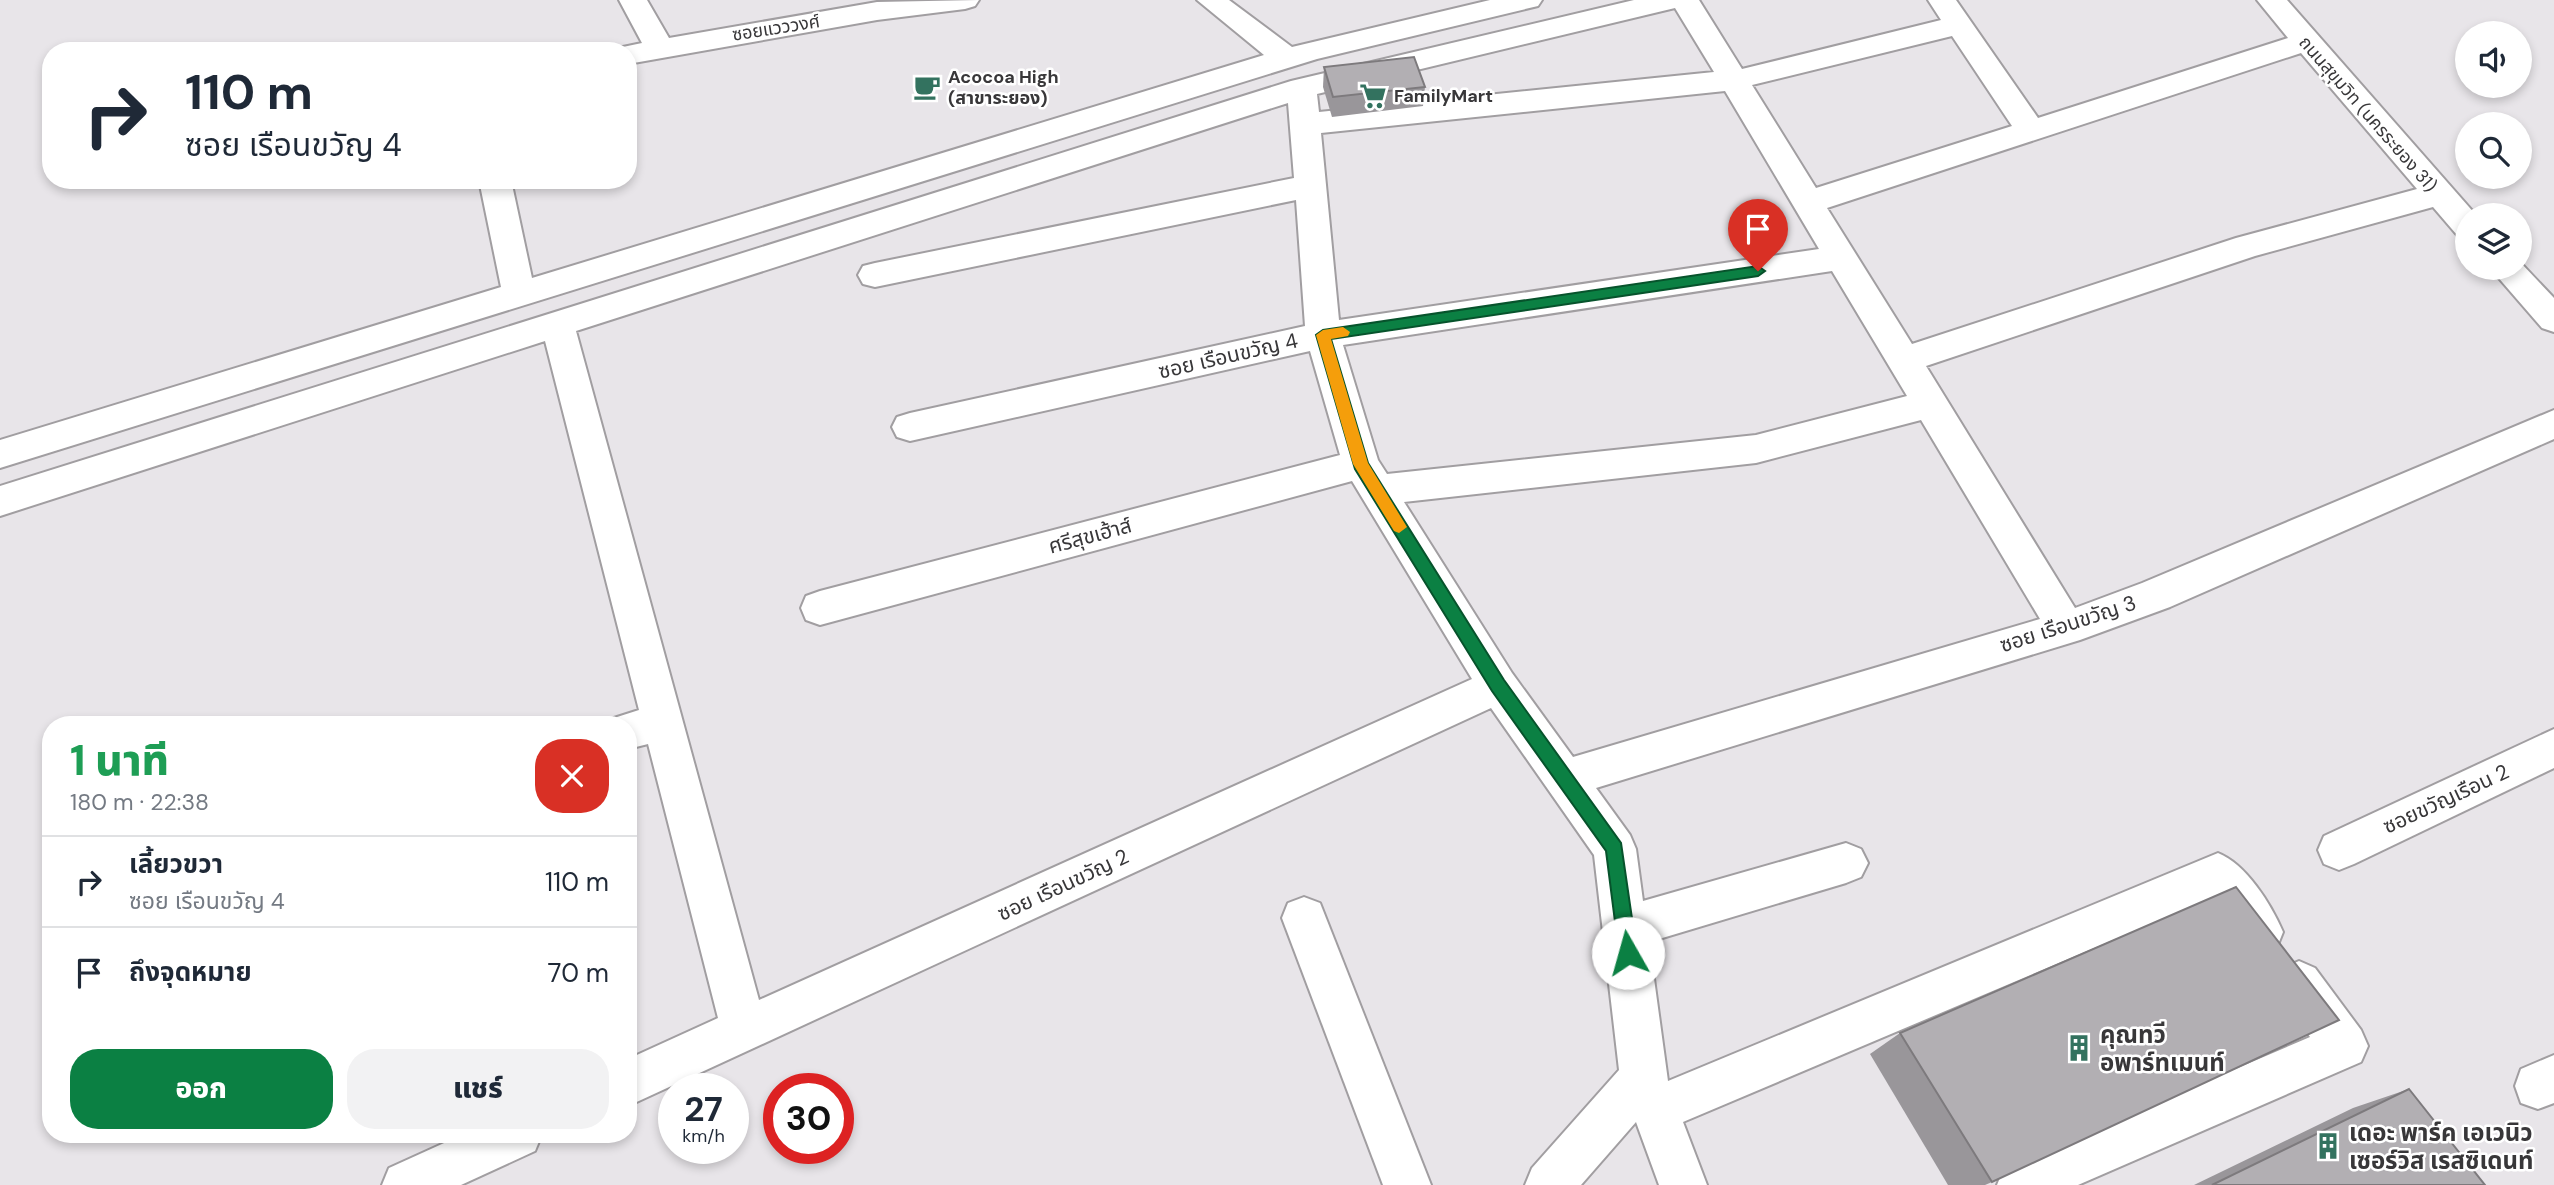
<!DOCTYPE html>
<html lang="th">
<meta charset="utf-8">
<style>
:root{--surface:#fff;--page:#f2f2f3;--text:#1f2937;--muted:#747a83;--line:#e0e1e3;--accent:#0b8043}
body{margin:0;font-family:"DM Sans","Noto Sans Thai",sans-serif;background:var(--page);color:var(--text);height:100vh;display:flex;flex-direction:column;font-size:26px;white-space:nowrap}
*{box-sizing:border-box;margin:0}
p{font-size:23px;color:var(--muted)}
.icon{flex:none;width:38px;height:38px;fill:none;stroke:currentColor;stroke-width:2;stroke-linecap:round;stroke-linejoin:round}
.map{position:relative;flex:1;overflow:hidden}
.side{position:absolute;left:42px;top:716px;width:595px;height:427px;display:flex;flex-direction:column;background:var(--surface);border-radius:28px;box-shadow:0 4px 10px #0003}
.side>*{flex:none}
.guide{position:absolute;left:42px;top:42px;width:595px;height:147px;border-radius:28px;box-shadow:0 4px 10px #0003;background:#fff;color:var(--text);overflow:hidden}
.controls{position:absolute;left:2455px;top:21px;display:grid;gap:14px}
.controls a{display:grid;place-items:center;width:77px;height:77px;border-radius:50%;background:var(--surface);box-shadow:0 4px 10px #0003;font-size:35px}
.speed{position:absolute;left:658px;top:1073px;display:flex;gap:14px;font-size:35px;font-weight:700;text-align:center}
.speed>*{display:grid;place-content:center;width:91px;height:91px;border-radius:50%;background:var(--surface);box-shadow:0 4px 10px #0003;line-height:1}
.speed small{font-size:18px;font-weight:400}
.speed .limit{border:10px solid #d22;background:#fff;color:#111}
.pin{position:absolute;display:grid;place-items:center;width:60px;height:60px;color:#fff;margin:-72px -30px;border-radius:50% 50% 50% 0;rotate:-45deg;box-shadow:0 0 7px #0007}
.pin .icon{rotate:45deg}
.me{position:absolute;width:77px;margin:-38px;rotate:353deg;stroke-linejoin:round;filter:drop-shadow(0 0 5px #0008)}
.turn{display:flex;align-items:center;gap:24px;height:147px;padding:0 28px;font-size:32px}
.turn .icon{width:91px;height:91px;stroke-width:2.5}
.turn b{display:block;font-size:49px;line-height:60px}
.round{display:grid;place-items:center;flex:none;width:74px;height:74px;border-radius:28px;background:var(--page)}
.head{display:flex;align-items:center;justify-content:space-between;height:119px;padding:0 28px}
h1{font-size:42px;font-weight:800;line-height:52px;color:#1e9e55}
.button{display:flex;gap:14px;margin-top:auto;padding:14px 28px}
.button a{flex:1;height:80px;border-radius:28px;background:var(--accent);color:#fff;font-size:28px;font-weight:800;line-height:80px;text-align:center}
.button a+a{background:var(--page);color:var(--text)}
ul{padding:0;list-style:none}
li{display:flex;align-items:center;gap:21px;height:91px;padding:0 28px;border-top:2px solid var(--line)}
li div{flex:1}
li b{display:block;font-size:26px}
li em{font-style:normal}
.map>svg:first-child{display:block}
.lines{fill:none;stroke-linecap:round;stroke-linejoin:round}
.minor-casing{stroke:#a19ea1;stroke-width:4}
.minor{fill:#fff;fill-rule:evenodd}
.wall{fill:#99969a}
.building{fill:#b2afb3;stroke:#7d7a7d;stroke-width:2}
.route{fill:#0b8043;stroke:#07532c;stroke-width:2}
.slow{fill:#f59e0b}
.labels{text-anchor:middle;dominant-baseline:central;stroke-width:5;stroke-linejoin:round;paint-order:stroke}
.far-street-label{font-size:18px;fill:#383739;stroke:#fff}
.far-poi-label{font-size:18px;font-weight:bold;fill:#383739;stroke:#fff;text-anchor:start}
.street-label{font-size:21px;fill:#383739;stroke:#fff}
.near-poi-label{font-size:24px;font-weight:bold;fill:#383739;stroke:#fff;text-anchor:start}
</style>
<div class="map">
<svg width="2554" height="1185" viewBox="0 0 2554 1185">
<rect width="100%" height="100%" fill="#e8e5e9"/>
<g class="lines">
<defs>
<g id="minor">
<path d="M619 0H647L669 38 877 2 979 0 975 6 965 9 877 20 628 64V51H616L618 48 642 43Z"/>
<path d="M1197 0H1229L1292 47 1490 0H1542L1538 6 1317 59 0 468V440L501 287 479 180H511L532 278 1264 55Z"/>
<path d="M1634 0H1699L1742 69 1941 20 1928 0H1956L2038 118 2288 38 2257 0H2287L2476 215H2468V238L2457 235 2433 207 2255 256 1926 366 2075 608 2142 583 2554 410V439L2170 607 2080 640 1596 788 1630 835 1636 849 1643 901 1846 843 1861 849 1868 863 1861 877 1846 883 1649 942 1668 1081 2218 853C2246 864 2271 904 2283 932L2277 947 2261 954 2245 947 2210 899 1683 1122 1707 1185H1659L1636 1122 1581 1185H1525L1532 1168 1619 1070 1594 855 1491 708 628 1106V1059L718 1018 648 744 628 749V724H611L614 718 639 710 545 341 0 516V486L1291 81ZM1675 8 1714 72 1319 112 1317 94ZM1952 36 2012 126 1816 188 1752 85ZM2301 53 2417 189 2236 238 1912 344 1827 208ZM1725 91 1819 249 1339 320 1321 133ZM1288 103 1294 178 875 263 863 266 858 275 863 284 875 287 1296 200 1305 326 910 413 897 417 892 427 897 437 910 441 1310 351 1340 455 820 591 806 596 801 608 806 620 820 625 1352 481 1472 679 759 1000 576 331ZM1832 271 1907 396 1756 435 1387 474 1378 460 1343 345ZM1921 420 2040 619 1573 757 1512 673 1404 502 1756 463Z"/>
<path d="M2520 262 2554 298V332L2542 328 2490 268H2520Z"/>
<path d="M2554 729V768L2354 864 2339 870 2324 864 2318 850 2324 836Z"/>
<path d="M1304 897 1320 903 1431 1185H1383L1282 918 1288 903Z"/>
<path d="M2299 961 2315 968 2361 1030 2368 1046 2361 1062 2078 1185H1997L2004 1168 2310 1037 2283 1000 2276 984 2283 968Z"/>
<path d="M2554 1055V1103L2538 1109 2521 1103 2515 1086 2521 1069Z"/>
<path d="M464 1134H542L535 1151 461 1185H382L389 1168Z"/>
</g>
</defs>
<use href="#minor" class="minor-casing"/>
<use href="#minor" class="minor"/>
</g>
<g class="wall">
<path d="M1324 67 1425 87 1423 106 1332 117 1323 87Z"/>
<path d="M1900 1033 1992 1182 1985 1185H1948L1870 1054Z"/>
<path d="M2409 1089 2485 1185H2194L2353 1108Z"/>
</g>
<g class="building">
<path d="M1414 57 1425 87 1333 97 1324 67Z"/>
<path d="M2236 887 2339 1020 1992 1182 1900 1033Z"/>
<path d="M2409 1089 2485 1185H2212Z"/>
</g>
<path class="route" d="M1758 266 1765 271 1758 276 1331 339 1368 463 1504 680 1621 843 1637 953 1635 959 1628 962 1622 959 1619 953 1606 851 1492 691 1355 469 1316 335 1323 330Z"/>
<path class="slow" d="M1343 327 1350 332 1348 336 1331 339 1368 463 1407 527 1399 533 1394 531 1353 464 1316 335 1323 330Z"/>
<defs>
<symbol id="cafe-bare" viewBox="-9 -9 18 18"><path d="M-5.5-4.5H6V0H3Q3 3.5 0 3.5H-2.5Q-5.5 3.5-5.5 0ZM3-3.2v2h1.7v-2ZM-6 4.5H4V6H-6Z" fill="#33725f" stroke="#fff" stroke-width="2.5" paint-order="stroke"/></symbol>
<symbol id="supermarket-bare" viewBox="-9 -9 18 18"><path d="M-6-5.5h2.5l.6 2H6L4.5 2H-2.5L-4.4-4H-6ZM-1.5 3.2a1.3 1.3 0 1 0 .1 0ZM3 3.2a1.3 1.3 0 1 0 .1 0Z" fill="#33725f" stroke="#fff" stroke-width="2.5" paint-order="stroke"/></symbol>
<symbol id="building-bare" viewBox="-9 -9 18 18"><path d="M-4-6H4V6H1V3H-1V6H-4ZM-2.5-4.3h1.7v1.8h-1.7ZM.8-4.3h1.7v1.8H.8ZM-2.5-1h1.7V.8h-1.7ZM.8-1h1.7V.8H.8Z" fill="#33725f" stroke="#fff" stroke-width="2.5" paint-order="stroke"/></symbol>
</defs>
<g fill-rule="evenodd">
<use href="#cafe-bare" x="908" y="68" width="38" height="38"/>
<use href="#supermarket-bare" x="1354" y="77" width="38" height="38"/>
<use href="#building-bare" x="2060" y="1029" width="38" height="38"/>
<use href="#building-bare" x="2309" y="1127" width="38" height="38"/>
</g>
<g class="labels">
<g class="far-street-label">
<text transform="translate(776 28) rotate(-9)">ซอยแวววงศ์</text>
<text transform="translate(2368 114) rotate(49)">ถนนสุขุมวิท (นครระยอง 31)</text>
</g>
<g class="far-poi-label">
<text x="948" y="77">Acocoa High<tspan x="948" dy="21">(สาขาระยอง)</tspan></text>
<text x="1394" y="96">FamilyMart</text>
</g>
<g class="street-label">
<text transform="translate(1228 356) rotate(-13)">ซอย เรือนขวัญ 4</text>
<text transform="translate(1090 536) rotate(-15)">ศรีสุขเฮ้าส์</text>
<text transform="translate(2068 624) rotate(-18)">ซอย เรือนขวัญ 3</text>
<text transform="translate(2446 799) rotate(-25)">ซอยขวัญเรือน 2</text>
<text transform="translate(1063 885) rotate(-25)">ซอย เรือนขวัญ 2</text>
</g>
<g class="near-poi-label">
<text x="2100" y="1034">คุณทวี<tspan x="2100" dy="28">อพาร์ทเมนท์</tspan></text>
<text x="2349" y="1132">เดอะ พาร์ค เอเวนิว<tspan x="2349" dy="28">เซอร์วิส เรสซิเดนท์</tspan></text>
</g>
</g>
</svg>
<div class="controls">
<a><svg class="icon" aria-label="sound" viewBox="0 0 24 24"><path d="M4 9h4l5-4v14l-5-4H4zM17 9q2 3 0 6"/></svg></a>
<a><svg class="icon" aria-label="search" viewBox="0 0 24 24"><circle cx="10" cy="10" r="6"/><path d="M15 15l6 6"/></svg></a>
<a><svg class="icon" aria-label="layers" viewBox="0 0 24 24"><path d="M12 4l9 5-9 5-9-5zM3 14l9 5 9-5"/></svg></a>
</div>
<div class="speed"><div>27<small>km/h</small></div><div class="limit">30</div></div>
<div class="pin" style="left:1758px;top:271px;background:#d93025"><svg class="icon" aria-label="arrive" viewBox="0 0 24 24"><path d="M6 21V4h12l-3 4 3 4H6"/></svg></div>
<svg class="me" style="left:1628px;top:953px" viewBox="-20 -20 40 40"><circle r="19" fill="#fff"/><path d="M0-13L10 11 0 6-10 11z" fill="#0b8043"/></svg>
<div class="guide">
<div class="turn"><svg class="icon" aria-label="right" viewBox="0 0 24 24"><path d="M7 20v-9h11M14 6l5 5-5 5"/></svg><div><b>110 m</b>ซอย เรือนขวัญ 4</div></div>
</div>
<section class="side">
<div class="head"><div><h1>1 นาที</h1><p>180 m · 22:38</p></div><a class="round" style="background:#d93025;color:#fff"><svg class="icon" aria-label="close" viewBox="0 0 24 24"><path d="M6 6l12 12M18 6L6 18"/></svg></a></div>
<ul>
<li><svg class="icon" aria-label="right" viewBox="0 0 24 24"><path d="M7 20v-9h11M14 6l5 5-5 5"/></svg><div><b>เลี้ยวขวา</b><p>ซอย เรือนขวัญ 4</p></div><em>110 m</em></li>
<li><svg class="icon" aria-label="arrive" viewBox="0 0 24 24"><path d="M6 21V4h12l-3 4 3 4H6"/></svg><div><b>ถึงจุดหมาย</b></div><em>70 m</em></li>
</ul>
<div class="button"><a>ออก</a><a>แชร์</a></div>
</section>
</div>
